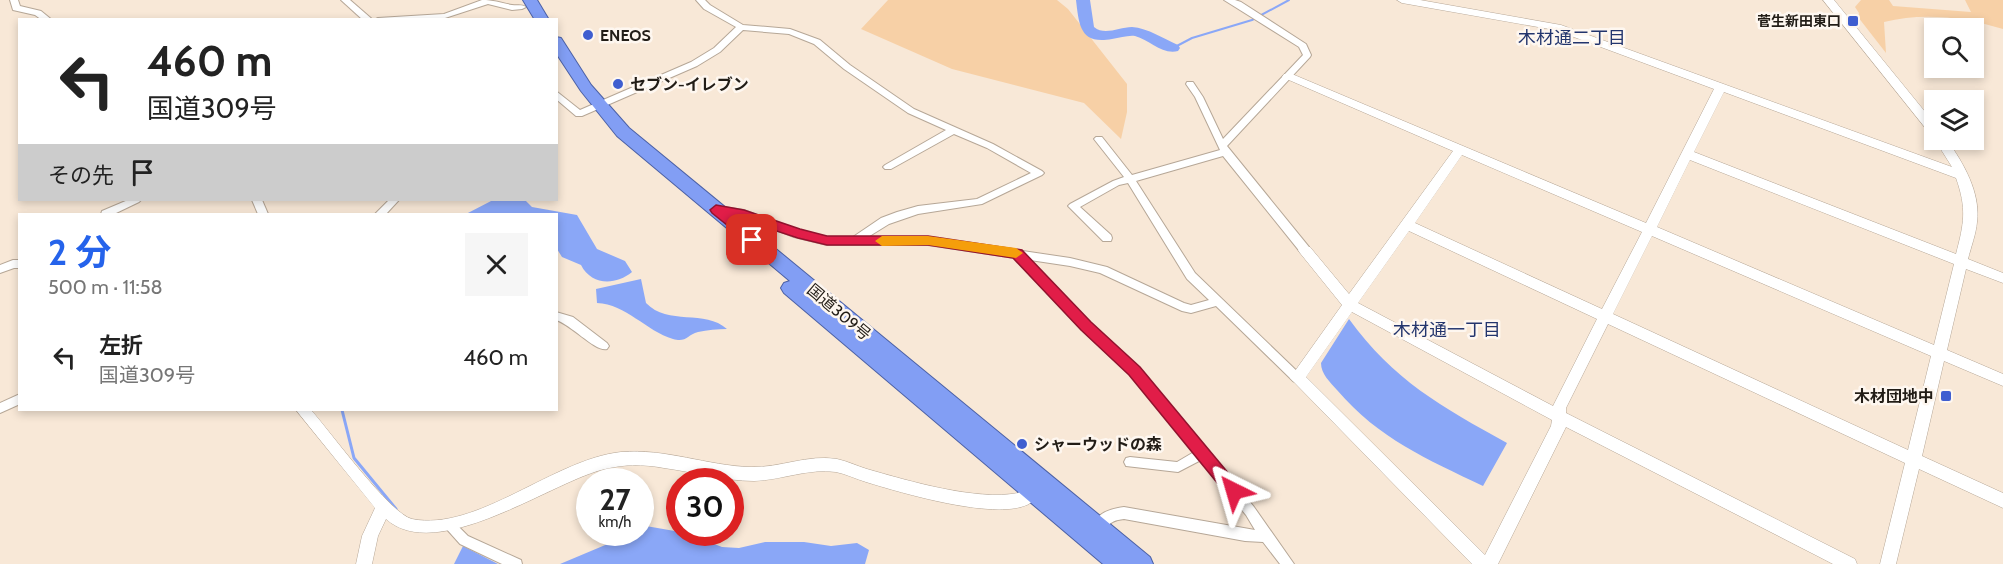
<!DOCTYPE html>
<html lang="ja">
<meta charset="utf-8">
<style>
:root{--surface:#fff;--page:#f6f6f6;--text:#222;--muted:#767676;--accent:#2563eb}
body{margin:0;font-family:Cabin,"Noto Sans JP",sans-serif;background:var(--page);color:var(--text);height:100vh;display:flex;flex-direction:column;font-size:22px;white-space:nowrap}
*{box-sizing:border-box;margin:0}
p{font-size:20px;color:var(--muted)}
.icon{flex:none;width:33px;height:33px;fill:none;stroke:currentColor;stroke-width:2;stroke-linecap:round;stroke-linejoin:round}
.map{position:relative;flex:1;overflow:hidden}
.sheet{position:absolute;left:18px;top:213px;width:540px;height:198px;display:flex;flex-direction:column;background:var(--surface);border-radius:0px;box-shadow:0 3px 9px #0003}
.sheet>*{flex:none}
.guide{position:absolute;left:18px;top:18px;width:540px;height:183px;border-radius:0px;box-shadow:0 3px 9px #0003;background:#fff;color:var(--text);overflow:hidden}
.controls{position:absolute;left:1924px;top:18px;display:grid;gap:12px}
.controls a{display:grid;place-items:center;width:60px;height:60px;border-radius:0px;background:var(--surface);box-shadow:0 3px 9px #0003;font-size:30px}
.speed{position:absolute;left:576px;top:468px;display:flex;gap:12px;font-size:30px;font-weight:700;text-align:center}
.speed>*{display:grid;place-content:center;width:78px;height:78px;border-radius:50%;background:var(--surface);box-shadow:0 3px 9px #0003;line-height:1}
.speed small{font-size:15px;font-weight:400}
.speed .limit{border:9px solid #d22;background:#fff;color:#111}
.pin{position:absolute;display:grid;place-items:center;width:51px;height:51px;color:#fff;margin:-26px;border-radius:12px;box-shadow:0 3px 9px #0006}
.me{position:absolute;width:66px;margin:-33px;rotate:320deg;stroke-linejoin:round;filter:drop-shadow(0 0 4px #0008)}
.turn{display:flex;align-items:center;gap:21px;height:126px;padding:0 30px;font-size:27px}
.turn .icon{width:78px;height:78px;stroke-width:2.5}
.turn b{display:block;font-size:42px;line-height:51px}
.then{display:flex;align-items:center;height:57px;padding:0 30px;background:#0003;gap:12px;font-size:22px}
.round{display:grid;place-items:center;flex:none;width:63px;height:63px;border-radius:0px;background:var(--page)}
.headline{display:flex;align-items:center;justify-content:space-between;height:102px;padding:0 30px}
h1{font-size:36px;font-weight:700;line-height:45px;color:var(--accent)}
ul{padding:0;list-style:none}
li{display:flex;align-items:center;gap:18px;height:84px;padding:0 30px}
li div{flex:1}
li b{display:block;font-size:22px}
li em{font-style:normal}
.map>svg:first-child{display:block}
.green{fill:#f7d0a6}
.water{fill:#8aa7f7}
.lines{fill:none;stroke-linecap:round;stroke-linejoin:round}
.stream-far1{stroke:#8aa7f7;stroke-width:2}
.stream{stroke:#8aa7f7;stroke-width:3}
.river{fill:#8aa7f7;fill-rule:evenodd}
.minor-casing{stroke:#b6a797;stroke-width:2}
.tertiary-casing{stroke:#b6a797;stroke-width:1}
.trunk-casing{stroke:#4c61a5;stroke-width:2}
.minor{fill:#fff;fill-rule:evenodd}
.tertiary{fill:#fff;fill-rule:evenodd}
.trunk{fill:#829ef4;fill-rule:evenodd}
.route{fill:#e11d48;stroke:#92132f;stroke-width:1.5}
.slow{fill:#f59e0b}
.poi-dot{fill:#3f5ed0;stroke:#fef7f0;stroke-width:2}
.labels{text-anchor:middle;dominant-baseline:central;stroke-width:5;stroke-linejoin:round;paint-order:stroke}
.far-poi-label{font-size:14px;font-weight:bold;fill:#221d17;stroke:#fef7f0;text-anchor:end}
.poi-label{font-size:16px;font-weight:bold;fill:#221d17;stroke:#fef7f0;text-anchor:start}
.street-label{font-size:16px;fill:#221d17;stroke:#fef7f0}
.neighbourhood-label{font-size:18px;fill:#23356d;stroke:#fef7f0}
</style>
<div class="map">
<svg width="2003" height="564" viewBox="0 0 2003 564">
<rect width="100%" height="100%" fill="#f8e8d7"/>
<g class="green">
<path d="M888 0H1057L1068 9 1127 84V112L1121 139 1084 103 952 69 861 29Z"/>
<path d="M1861 0H1889L1893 6 1971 12 1965 0H2003V29C1965 17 1923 12 1884 22L1886 53 1858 17 1859 13 1855 7Z"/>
</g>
<g class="water">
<path d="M493 200H525L532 207 577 215 597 249 625 261 632 272C615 286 591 285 581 265L562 257 557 249 556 214H466Z"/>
<path d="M641 279 646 303C668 326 705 309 727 329 718 329 707 330 698 332 687 335 686 343 673 339 646 331 626 304 597 303L596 289Z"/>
<path d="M1349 319C1393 380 1442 407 1507 443L1483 486C1427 459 1379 439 1337 390 1330 382 1321 374 1321 363Z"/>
<path d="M646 526 686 533 722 547 739 548 765 542H804L831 546 857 543 869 550 865 564H560L610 543 621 533 640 532 641 527Z"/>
<path d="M463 546 498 564H454Z"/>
</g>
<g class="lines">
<path class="stream-far1" d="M1173 48 1192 38 1252 20 1289 0"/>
<path class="stream" d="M342 410 354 458 396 509"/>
<path class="river" d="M1076 0H1090L1094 27C1105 36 1119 27 1132 27 1148 28 1164 39 1178 45L1180 48 1178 51C1162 55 1150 40 1135 36 1128 35 1120 38 1112 39 1080 45 1079 25 1076 0Z"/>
<defs>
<g id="minor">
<path d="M10 0H18L20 6 41 11 52 20H42L35 15 13 10Z"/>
<path d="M341 0H350L373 20H363Z"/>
<path d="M482 0C494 0 501 3 512 5 518 6 521 4 526 7L522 9 512 10 488 4 445 18 374 20 378 18 444 14Z"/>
<path d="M696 0H705L710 5 743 25 790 29 820 40 850 65 914 109 993 144 1042 171 1044 173 1042 175 982 204 918 214 889 224 868 237H928L1070 258 1107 267 1184 303 1191 305 1209 300 1187 279 1128 183 1119 185 1080 207 1111 235 1112 238 1111 241H1103L1068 206 1070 204 1113 181 1124 177 1094 139 1096 137H1102L1132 175 1220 150 1195 97 1186 84 1187 82H1193L1203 97 1223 139 1303 55 1299 47 1224 0H1235L1241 2 1306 44 1311 55 1310 57 1227 146 1309 247 1310 250 1309 253H1301L1223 156 1136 181 1195 273 1301 375 1303 378 1301 381 1297 383 1293 381 1216 306 1191 313 1182 311 1100 273 1070 266 1030 260 1090 323 1139 368 1254 507 1294 564H1280L1263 542 1245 541 1124 519C1106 521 1110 528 1097 533L1093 531 1091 527C1098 513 1109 509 1124 507L1255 530 1246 515 1201 460 1178 472 1126 466 1124 462 1126 458 1130 457 1177 462 1194 452 1131 374 1082 329 1015 258 928 245H827L794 237 743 217 714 212 712 210 717 206 744 210 800 231 827 237H853L881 218 897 212 918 206 977 199 1031 173 987 148 954 134 891 169H885L883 167 885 165 946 130 908 113 844 69 814 44 789 34 743 30 720 52 697 66 582 116H576L556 99V91L580 110 691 62 714 48 736 27 704 9Z"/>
<path d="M128 200H141L139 202 114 214H101L102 211Z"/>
<path d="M252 200H262L268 214H258Z"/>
<path d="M389 200H399L386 214H375Z"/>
<path d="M13 260H20V268H14L0 273V265Z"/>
<path d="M556 312 573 317 607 343 609 346 607 349C595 352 572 325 556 320Z"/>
<path d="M20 394V404L0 413V403Z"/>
<path d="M297 410H310L308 413 304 415 299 413Z"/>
<path d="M449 519 453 521 468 536 521 560 522 564H502L460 544 443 525 445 521Z"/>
</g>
<g id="tertiary">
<path d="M1397 0H1420L1561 25 1952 167 1935 140H1947C1963 162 1981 193 1977 222 1976 234 1971 247 1968 259L2003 273V283L1966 269 1947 350 2003 374V386L1944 361 1922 456 2003 493V508L1919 469 1896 564H1880L1905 463 1608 324 1566 408V413L1855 559 1857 564H1833L1566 427 1498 564H1472L1290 378 1342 305 1300 253 1298 250 1300 247H1310L1349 294 1453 151 1282 77 1284 74H1292L1646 223 1714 89 1555 30 1402 3ZM1724 92 1956 178C1967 209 1964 223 1956 254L1694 152ZM1462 155 1642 232 1602 309 1415 223ZM1690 160 1954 264 1934 345 1657 227ZM1409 231 1597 319 1553 406 1358 303ZM1652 236 1931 356 1908 450 1613 314ZM1352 312 1552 420 1551 426 1485 555 1306 377Z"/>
<path d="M1823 0H1834L1935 124V136L1931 135Z"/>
<path d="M296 410H311C329 430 390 514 412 519 477 532 554 459 621 452 665 448 708 466 751 467 780 468 808 454 837 459 847 461 857 466 867 469 909 481 976 501 1018 493 1027 487 1031 476 1043 480L1045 485C1041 493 1035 501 1027 505 993 520 902 493 866 482 856 479 846 474 836 472 809 468 782 480 754 481 724 481 694 472 664 468 643 464 622 464 601 470 547 485 436 564 386 519L378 536 372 564H356L362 536 375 508Z"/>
</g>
<g id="trunk">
<path d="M523 0H537L549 20H535Z"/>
<path d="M556 37 561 38 591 85 629 128 1150 557 1153 564H1103L784 293 781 288 784 283 790 281 617 136 581 91 556 53Z"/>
</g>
</defs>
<use href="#minor" class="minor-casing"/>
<use href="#tertiary" class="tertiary-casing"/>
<use href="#trunk" class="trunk-casing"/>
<use href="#minor" class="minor"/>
<use href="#tertiary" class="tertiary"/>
<use href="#trunk" class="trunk"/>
</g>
<path class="route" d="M716 205 744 210 800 229 827 236H928L1022 250 1091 322 1140 367 1239 486 1242 491 1239 496 1234 498 1228 496 1129 375 1081 330 1013 258 928 245H827L798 238 734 217 757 237 759 240 752 245 712 213 710 210Z"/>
<path class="slow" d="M882 236H928L1016 248 1023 253 1016 258 928 245 882 246 875 241Z"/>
<g class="poi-dot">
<rect x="1847" y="15" width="12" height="12" rx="3"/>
<circle cx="588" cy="35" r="6"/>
<circle cx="618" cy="84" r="6"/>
<rect x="1940" y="390" width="12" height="12" rx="3"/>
<circle cx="1022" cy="444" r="6"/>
</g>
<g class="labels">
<g class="far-poi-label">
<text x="1841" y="21">菅生新田東口</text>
</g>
<g class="poi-label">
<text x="600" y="35">ENEOS</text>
<text x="630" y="84">セブン-イレブン</text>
<text x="1934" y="396" text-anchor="end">木材団地中</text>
<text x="1034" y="444">シャーウッドの森</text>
</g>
<g class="street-label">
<text transform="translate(839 312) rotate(40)">国道309号</text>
</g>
<g class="neighbourhood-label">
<text x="1572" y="38">木材通二丁目</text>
<text x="1447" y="330">木材通一丁目</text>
</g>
</g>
</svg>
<div class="controls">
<a><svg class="icon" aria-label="search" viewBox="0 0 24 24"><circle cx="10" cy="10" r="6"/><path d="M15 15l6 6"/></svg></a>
<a><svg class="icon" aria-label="layers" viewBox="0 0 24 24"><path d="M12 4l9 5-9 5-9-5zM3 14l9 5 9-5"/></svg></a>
</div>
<div class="speed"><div>27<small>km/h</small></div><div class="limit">30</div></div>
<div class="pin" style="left:752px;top:240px;background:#d93025"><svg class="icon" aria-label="arrive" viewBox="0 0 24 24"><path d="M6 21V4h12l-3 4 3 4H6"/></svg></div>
<svg class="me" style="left:1234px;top:491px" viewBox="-20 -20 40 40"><path d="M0-17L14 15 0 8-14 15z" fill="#e11d48" stroke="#fff" stroke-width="4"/></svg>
<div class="guide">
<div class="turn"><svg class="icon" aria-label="left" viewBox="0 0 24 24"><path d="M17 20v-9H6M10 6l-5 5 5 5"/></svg><div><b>460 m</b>国道309号</div></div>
<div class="then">その先<svg class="icon" aria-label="arrive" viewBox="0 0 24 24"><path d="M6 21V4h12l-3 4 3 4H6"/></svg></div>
</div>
<section class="sheet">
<div class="headline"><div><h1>2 分</h1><p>500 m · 11:58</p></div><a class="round"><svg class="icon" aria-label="close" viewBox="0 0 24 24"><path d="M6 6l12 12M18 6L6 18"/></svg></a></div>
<ul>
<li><svg class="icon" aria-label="left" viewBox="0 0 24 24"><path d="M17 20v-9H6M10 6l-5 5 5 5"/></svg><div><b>左折</b><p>国道309号</p></div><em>460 m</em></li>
</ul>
</section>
</div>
